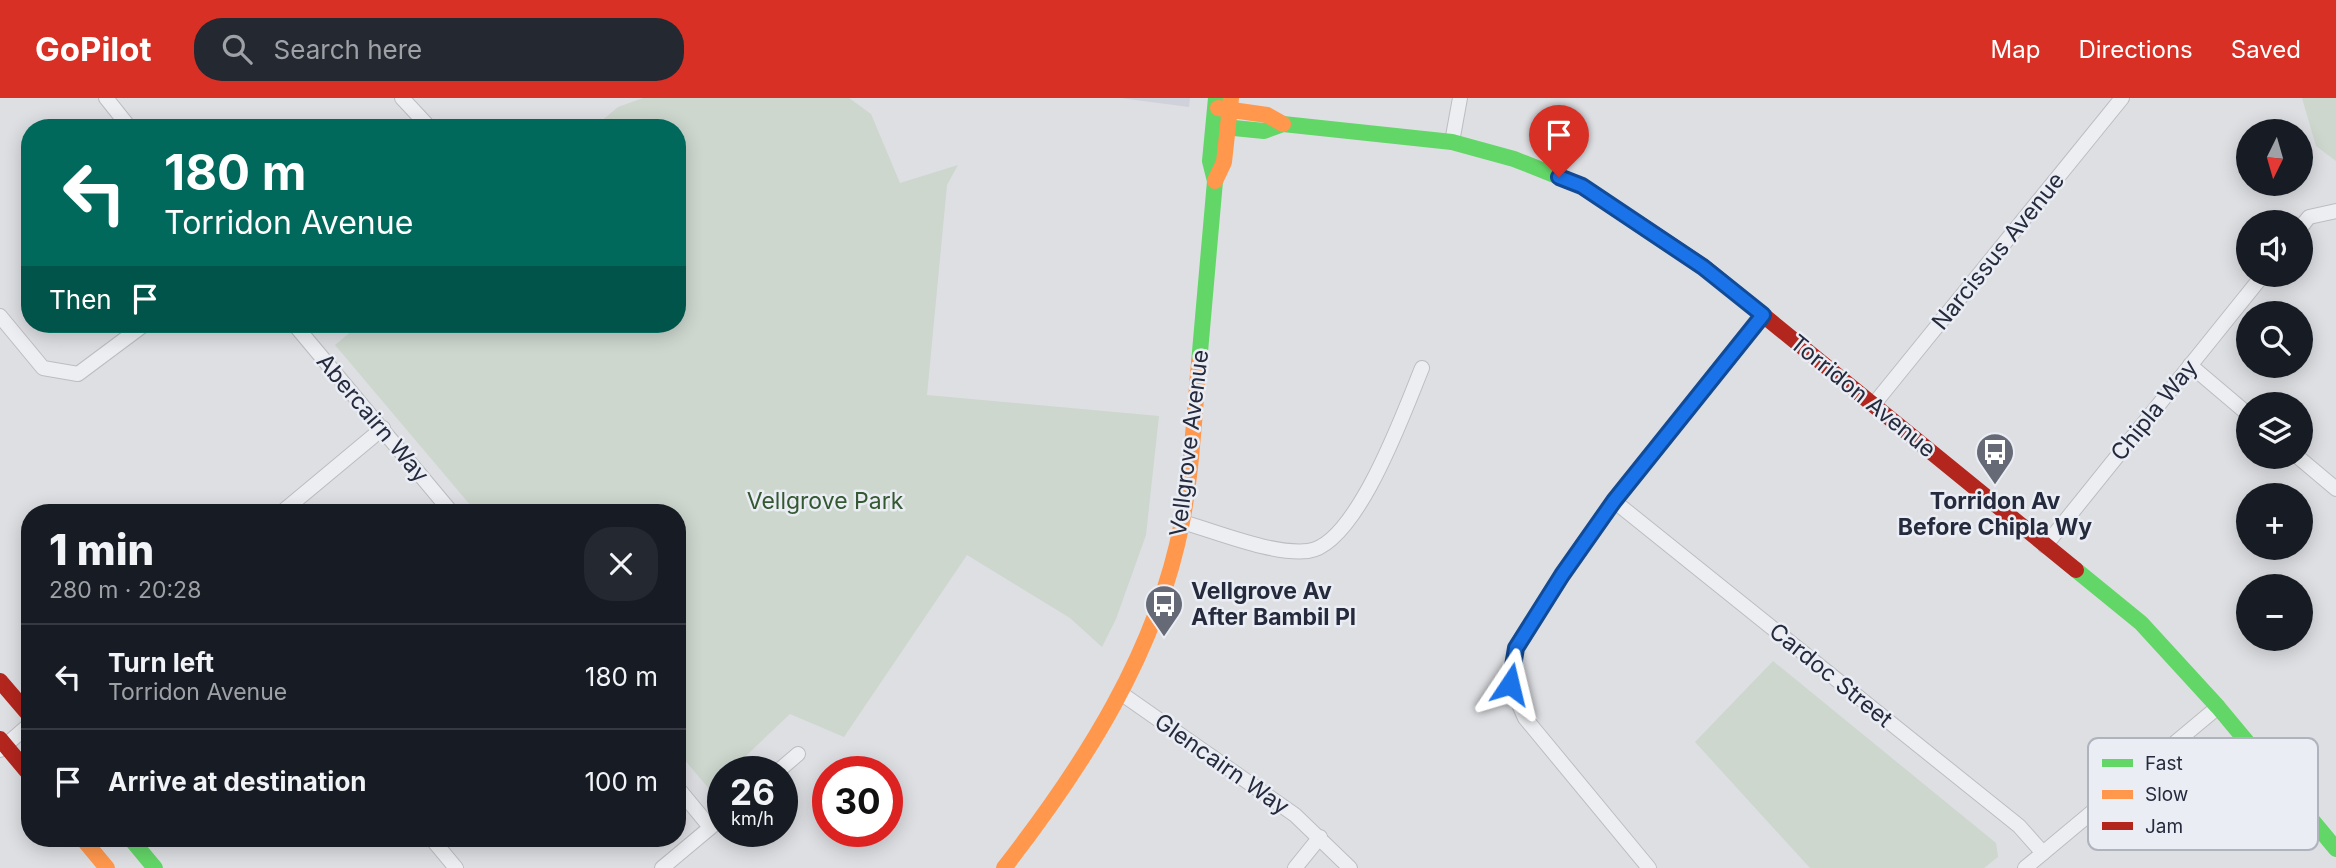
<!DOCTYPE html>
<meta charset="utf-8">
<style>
:root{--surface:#171b24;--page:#242831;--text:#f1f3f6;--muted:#9ea1a6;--line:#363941;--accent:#d93025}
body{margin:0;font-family:Inter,sans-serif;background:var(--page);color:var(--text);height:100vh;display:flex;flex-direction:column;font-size:26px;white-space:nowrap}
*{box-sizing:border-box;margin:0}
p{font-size:23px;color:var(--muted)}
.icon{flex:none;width:38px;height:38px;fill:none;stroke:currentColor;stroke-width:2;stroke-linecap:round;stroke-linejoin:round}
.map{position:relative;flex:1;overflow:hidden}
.side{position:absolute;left:21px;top:406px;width:665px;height:343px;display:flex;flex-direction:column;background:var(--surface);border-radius:28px;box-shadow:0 4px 18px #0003}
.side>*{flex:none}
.top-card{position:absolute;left:21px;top:21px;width:665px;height:214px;border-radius:28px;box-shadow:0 4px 18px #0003;background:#00695c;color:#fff;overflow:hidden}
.needle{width:46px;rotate:185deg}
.fabs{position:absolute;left:2236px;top:21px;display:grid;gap:14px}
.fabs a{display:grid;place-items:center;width:77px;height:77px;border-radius:50%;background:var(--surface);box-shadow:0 4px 18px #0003;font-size:35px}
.speed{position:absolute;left:707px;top:658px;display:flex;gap:14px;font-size:35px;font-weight:700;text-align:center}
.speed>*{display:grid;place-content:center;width:91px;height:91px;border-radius:50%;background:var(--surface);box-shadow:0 4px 18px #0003;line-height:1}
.speed small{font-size:18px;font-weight:400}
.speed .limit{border:10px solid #d22;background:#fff;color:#111}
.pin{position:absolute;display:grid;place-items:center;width:60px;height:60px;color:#fff;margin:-72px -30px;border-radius:50% 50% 50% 0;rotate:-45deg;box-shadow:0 0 7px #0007}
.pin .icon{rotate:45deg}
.me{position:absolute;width:77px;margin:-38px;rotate:10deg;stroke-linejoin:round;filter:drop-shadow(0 0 5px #0008)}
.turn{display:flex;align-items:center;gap:24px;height:147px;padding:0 28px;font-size:32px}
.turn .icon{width:91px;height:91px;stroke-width:2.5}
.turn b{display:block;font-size:49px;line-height:60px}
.then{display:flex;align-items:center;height:66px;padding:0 28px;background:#0003;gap:14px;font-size:26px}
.round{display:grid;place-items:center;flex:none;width:74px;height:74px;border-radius:28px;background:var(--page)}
.overview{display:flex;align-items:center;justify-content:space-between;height:119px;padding:0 28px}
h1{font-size:42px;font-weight:800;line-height:52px}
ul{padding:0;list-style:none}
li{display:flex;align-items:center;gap:21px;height:105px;padding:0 28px;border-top:2px solid var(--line)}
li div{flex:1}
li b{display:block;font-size:26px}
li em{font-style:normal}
header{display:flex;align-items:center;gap:42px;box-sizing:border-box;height:98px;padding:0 35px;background:var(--accent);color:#fff}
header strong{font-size:33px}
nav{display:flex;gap:38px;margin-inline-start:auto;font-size:24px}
.search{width:490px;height:63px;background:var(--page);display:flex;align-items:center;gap:18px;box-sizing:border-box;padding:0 24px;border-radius:28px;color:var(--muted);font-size:26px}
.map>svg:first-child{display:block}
.built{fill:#cfd2da}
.green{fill:#cdd7ce}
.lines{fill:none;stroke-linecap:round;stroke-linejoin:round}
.street-casing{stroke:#bcbdc1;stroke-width:16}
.street{stroke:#edeef1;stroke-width:14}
.fast{stroke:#63d668;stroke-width:16}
.slow{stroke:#ff974d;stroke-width:16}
.jam{stroke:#b3261e;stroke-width:16}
.route-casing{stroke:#114b97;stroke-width:18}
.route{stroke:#1a73e8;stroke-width:12}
.labels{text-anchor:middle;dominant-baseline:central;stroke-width:5;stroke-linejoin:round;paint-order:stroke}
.street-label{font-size:23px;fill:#252b3d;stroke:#eaedf4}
.park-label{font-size:23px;fill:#345931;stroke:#eaedf4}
.poi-label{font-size:23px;font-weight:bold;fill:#252b3d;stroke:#eaedf4}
.key{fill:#eaedf4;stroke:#afb3bd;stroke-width:2}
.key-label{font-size:19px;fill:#252b3d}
</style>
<header>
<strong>GoPilot</strong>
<div class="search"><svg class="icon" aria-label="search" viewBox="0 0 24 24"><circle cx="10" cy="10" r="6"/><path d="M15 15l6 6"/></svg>Search here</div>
<nav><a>Map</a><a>Directions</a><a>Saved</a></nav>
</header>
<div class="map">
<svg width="2336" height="770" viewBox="0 0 2336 770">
<rect width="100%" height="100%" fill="#dedfe3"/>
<path class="built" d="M1120 0H1190L1189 9Z"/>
<g class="green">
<path d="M643 0H849L871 16 900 85 958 67 947 87 927 297 1159 318 1146 437 1116 521 1102 549 1070 520 967 457 844 639 790 616 729 674H723V680L710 692 677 653V415H477L335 247 360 226H677V30H593L618 9Z"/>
<path d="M2302 0H2336V63L2316 48Z"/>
<path d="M1773 563 1996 745 1998 759 1984 770H1810L1695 644Z"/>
</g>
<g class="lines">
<defs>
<g id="street">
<path d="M106 0 130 30"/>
<path d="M402 0 430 30"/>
<path d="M1452 44 1460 0"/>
<path d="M2301 129 2309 119 2336 113"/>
<path d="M0 218 43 270 78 276 145 226"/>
<path d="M294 226 452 415"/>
<path d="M2190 267 2249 317"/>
<path d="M1874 306 2122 0"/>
<path d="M2298 359 2336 391"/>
<path d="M1614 403 2019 728 2043 755"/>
<path d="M281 415 383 330"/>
<path d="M1182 424C1218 434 1272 457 1308 453 1357 447 1405 311 1422 270"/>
<path d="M2045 448 2263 177"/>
<path d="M1122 596 1295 717 1350 770"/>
<path d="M0 652 30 626"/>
<path d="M777 674 798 656"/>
<path d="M677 689 710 729"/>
<path d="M431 740 456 770"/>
<path d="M662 770 723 719"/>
<path d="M1295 770 1320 739"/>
<path d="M1649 770 1525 620 1510 586 1516 550 1562 477 1614 403 1763 217"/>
<path d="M2025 770 2218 609"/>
</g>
</defs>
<use href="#street" class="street-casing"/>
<use href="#street" class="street"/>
<g class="fast">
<path d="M1214 28 1264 33 1283 26 1452 44 1514 61 1582 88 1638 125"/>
<path d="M1199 265 1215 83 1210 63 1216 0"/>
<path d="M2076 472 2141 525 2218 609 2336 751"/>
<path d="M130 740 155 770"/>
</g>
<g class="slow">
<path d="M1218 10 1267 17 1283 26"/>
<path d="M1215 83 1224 64 1231 0"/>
<path d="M82 740 107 770"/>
<path d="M1004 770C1084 667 1157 554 1182 424 1192 372 1194 318 1199 265"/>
</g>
<g class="jam">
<path d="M1638 125 1704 169 2076 472"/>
<path d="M0 583 30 618"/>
<path d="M0 641 30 677"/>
</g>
</g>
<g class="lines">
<defs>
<path id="route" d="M1510 586 1516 550 1562 477 1614 403 1763 217 1703 169 1582 88 1559 79"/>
</defs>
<use href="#route" class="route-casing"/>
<use href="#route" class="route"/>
</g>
<defs>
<symbol id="bus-pin" viewBox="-11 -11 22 30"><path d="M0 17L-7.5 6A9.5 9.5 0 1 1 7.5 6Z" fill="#666a77" stroke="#eaedf4"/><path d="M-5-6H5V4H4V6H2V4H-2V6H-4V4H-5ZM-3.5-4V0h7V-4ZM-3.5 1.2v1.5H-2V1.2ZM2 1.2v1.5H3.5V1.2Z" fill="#fff"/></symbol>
</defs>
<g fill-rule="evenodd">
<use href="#bus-pin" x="1973" y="332" width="44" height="60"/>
<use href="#bus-pin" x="1142" y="484" width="44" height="60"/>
</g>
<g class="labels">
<g class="street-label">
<text transform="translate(1998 153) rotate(-51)">Narcissus Avenue</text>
<text transform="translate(1863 298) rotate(39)">Torridon Avenue</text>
<text transform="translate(2154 312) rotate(-51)">Chipla Way</text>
<text transform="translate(373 320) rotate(50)">Abercairn Way</text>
<text transform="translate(1189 345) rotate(-83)">Vellgrove Avenue</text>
<text transform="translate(1831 577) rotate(39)">Cardoc Street</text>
<text transform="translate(1222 666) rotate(35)">Glencairn Way</text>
</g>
<g class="park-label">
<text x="825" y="403">Vellgrove Park</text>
</g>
<g class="poi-label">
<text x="1995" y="403">Torridon Av<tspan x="1995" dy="26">Before Chipla Wy</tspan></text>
<text x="1191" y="493" text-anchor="start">Vellgrove Av<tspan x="1191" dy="26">After Bambil Pl</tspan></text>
</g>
</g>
<rect x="2088" y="640" width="230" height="112" rx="10" class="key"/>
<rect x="2102" y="661" width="31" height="8" fill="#63d668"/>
<rect x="2102" y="692" width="31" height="9" fill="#ff974d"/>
<rect x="2102" y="724" width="31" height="8" fill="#b3261e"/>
<g class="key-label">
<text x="2145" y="672">Fast</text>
<text x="2145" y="703">Slow</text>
<text x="2145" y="735">Jam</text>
</g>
</svg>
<div class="fabs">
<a><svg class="needle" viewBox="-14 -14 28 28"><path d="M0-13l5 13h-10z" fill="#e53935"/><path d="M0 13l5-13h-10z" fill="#9ea1a6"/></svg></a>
<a><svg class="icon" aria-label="sound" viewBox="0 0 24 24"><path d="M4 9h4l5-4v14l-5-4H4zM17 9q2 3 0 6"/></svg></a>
<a><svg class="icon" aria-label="search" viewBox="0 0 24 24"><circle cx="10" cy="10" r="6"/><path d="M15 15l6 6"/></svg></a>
<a><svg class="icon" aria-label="layers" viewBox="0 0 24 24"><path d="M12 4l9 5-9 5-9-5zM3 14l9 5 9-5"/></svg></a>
<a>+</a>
<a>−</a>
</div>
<div class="speed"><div>26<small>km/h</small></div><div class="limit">30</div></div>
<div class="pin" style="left:1559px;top:79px;background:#d93025"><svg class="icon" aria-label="arrive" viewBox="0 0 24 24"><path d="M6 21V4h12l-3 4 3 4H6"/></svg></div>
<svg class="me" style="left:1510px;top:586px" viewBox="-20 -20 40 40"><path d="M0-17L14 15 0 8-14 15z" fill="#1a73e8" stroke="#fff" stroke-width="4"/></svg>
<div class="top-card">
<div class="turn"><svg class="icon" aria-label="left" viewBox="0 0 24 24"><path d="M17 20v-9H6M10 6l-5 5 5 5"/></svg><div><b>180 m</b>Torridon Avenue</div></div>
<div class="then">Then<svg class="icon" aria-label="arrive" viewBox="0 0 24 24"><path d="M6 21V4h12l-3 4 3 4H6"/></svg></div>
</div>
<section class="side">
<div class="overview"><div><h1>1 min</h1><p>280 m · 20:28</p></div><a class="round"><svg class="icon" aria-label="close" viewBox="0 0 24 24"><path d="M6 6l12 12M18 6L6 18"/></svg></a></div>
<ul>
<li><svg class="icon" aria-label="left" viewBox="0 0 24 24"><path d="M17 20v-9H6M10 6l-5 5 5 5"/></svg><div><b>Turn left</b><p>Torridon Avenue</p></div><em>180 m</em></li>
<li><svg class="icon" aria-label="arrive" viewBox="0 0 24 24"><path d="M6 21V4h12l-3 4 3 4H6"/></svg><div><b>Arrive at destination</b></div><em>100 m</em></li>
</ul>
</section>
</div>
